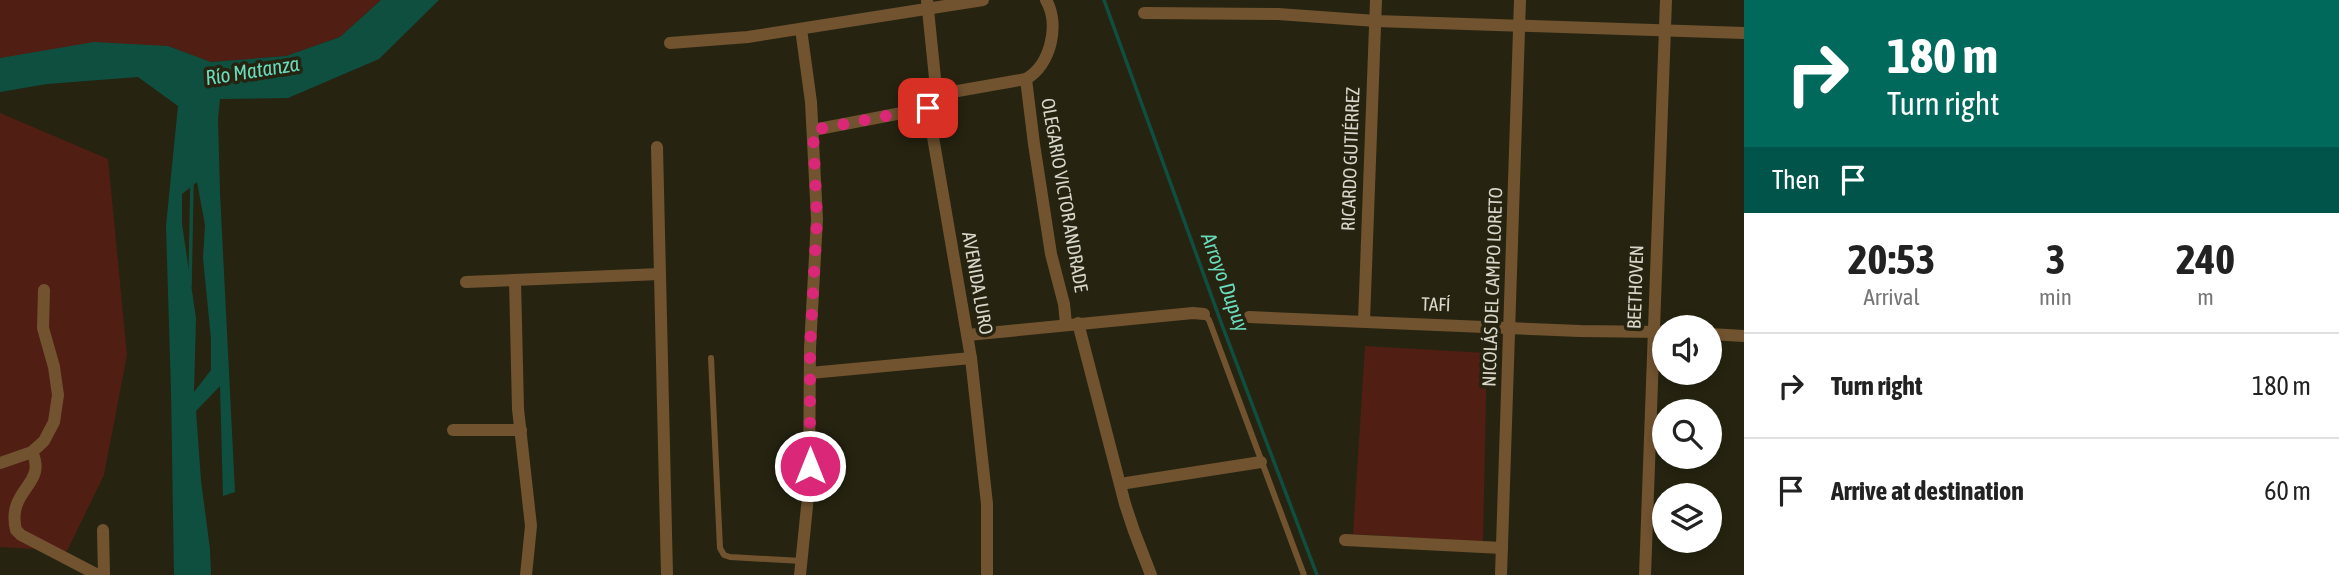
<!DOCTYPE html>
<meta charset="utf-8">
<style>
:root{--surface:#fff;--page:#f2f2f2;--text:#222;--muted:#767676;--line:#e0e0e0}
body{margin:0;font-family:"Asap Condensed",sans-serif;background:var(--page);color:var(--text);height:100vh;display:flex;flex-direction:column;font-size:26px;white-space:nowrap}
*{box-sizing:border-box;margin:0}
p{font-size:23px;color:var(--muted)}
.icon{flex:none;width:38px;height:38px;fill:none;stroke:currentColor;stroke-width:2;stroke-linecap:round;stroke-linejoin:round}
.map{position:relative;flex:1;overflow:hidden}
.side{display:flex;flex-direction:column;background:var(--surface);width:595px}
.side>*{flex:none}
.hud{background:#00695c;color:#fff;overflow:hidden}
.fabs{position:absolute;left:1652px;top:315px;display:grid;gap:14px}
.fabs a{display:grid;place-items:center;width:70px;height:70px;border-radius:50%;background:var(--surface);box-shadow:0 4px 10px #0003;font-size:35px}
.pin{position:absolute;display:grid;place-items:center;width:60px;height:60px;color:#fff;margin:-30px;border-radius:14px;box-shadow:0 4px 10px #0006}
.me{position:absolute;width:77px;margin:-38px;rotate:0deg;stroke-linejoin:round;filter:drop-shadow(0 0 5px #0008)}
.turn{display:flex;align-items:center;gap:24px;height:147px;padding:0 28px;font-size:32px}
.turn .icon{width:91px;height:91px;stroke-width:2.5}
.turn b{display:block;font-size:49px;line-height:60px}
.then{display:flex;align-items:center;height:66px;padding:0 28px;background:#0003;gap:14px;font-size:26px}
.eta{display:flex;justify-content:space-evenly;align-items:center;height:119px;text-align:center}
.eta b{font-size:42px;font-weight:700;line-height:49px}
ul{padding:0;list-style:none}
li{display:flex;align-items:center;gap:21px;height:105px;padding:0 28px;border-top:2px solid var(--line)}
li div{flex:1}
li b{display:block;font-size:26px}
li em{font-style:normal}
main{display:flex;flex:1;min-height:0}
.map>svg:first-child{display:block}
.green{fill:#501e12}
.water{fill:#0f4f40;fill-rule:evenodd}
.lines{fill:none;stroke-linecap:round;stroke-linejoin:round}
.stream{stroke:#0f4f40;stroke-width:3.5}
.service{stroke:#715330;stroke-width:6}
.minor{stroke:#715330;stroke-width:12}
.route{stroke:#db2777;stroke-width:12;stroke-dasharray:0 21.6}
.labels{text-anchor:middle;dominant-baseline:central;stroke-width:7;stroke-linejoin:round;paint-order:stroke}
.street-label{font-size:19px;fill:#d7d6ca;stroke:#262410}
.water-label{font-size:21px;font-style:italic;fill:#69dabc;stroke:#262410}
</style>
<main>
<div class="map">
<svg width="1744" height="575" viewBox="0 0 1744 575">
<rect width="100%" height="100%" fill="#262410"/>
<g class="green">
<path d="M0 0H381L340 37 286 56 211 62 168 46 0 58Z"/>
<path d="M0 113 108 159 127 355 104 475 67 551 0 547Z"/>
<path d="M1365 346 1487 353 1483 542 1353 534Z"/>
</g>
<path class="water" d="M381 0H439L379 59 288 98 220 99 218 119 220 193 235 492 223 496 220 386 196 411 201 481 210 549 211 575H174L171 390 166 226 178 106 138 77 47 84 0 92V58L94 42 168 46 211 62 286 56 340 37ZM197 182 205 225 203 258 211 339V370L194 392 196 318 182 224V194Z"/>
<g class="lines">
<g class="stream">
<path d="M1104 0 1222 325 1317 575"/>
<path d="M190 286 192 182"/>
</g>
<g class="service">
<path d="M1204 314 1209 320 1304 575"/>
<path d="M711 358 720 548 724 555 730 557 802 561"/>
</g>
<g class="minor">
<path d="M927 0 936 88 935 95 928 108 971 358 987 504V575"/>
<path d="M1046 0C1060 24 1051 65 1026 79L1034 144 1051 254 1064 304 1066 324"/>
<path d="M1144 13 1278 14 1376 21 1744 33"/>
<path d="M670 43 748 37 983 0"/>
<path d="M935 95 1026 79"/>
<path d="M813 130 928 108"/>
<path d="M657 147 667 575"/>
<path d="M515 280 518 409 531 526 526 575"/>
<path d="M466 282 660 274"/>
<path d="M1249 317 1580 331 1664 332"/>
<path d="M1364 321 1376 0"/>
<path d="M1078 323 1125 504 1134 531 1151 575"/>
<path d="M1710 334 1744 336"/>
<path d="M968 335 1193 313 1204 314"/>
<path d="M810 373 971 358"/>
<path d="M453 430H521"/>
<path d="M32 452C48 485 6 489 16 530L21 535 98 575"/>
<path d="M0 463 32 452 44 441 54 422 58 395 54 367 43 328 44 290"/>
<path d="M1120 484 1261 462"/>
<path d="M103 530 104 575"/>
<path d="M1345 540 1502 548"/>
<path d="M800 575 809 487 810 348 817 219 811 102 801 29"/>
<path d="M1501 575 1520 0"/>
<path d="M1645 575 1666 0"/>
</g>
</g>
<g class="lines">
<path class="route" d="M810 466V348L817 219 813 130 928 108"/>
</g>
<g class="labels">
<g class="street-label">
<text transform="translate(1350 159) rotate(-88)">RICARDO GUTIÉRREZ</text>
<text transform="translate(1065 195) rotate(80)">OLEGARIO VICTOR ANDRADE</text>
<text transform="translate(978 283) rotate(80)">AVENIDA LURO</text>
<text transform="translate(1492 287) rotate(-88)">NICOLÁS DEL CAMPO LORETO</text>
<text transform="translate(1635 287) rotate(-88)">BEETHOVEN</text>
<text transform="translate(1436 304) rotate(2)">TAFÍ</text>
</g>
<g class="water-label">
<text transform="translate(252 70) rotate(-9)">Río Matanza</text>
<text transform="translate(1226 282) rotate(70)">Arroyo Dupuy</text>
</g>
</g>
</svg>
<div class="fabs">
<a><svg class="icon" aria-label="sound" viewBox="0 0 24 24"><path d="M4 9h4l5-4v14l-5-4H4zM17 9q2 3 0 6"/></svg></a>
<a><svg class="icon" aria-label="search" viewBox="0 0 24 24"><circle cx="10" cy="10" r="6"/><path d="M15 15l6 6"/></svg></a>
<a><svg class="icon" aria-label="layers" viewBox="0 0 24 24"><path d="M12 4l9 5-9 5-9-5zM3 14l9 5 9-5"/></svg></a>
</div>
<div class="pin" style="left:928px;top:108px;background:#d93025"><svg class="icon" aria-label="arrive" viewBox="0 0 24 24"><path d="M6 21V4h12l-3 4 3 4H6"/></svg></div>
<svg class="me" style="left:810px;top:466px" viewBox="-20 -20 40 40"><circle r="17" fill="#db2777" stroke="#fff" stroke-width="3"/><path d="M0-11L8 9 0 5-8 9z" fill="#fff"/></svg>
</div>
<section class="side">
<div class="hud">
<div class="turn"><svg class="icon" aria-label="right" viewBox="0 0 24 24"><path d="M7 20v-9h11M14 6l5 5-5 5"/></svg><div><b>180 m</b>Turn right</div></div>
<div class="then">Then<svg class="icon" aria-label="arrive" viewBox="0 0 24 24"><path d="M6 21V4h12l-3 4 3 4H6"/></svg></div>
</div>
<div class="eta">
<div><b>20:53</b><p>Arrival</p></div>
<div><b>3</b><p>min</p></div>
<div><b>240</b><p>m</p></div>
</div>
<ul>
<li><svg class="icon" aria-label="right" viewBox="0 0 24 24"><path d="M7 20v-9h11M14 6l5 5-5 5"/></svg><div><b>Turn right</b></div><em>180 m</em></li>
<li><svg class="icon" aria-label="arrive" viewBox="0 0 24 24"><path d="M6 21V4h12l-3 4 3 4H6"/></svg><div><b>Arrive at destination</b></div><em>60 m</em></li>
</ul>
</section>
</main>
